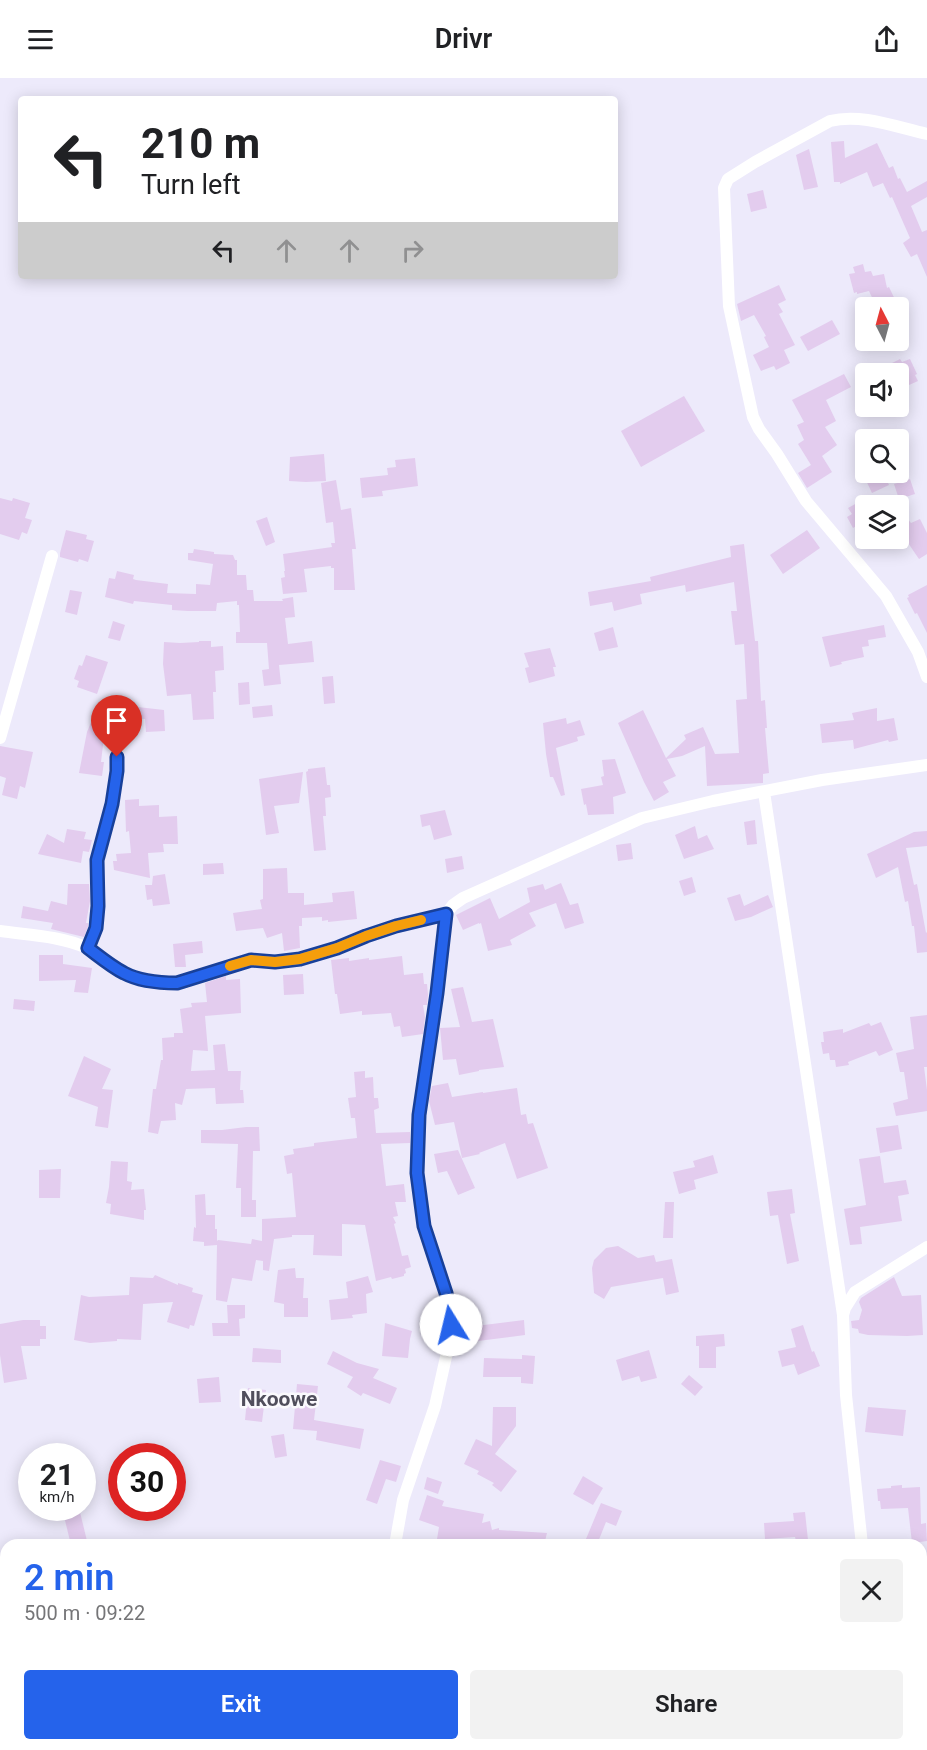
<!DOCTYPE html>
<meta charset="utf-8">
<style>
:root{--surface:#fff;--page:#f2f2f2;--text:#202124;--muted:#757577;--accent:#2563eb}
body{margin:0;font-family:Roboto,sans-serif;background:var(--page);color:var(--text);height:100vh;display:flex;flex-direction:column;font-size:22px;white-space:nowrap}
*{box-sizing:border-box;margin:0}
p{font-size:20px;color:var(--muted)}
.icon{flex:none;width:33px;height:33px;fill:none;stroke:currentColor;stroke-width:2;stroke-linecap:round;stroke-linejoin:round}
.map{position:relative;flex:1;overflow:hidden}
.panel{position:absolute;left:0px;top:1461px;width:927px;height:212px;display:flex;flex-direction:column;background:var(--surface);border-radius:18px 18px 0 0;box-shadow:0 3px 15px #0003}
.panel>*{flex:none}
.hud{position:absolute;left:18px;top:18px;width:600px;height:183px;border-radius:6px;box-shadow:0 3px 15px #0003;background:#fff;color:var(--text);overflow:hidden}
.needle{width:39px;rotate:354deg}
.controls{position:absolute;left:855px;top:219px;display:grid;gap:12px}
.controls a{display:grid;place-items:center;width:54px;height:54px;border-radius:6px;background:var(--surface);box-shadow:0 3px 15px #0003;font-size:30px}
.speed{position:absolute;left:18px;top:1365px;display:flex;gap:12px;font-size:30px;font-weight:700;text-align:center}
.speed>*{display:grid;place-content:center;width:78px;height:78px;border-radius:50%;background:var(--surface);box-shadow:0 3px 15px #0003;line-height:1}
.speed small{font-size:15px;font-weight:400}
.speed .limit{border:9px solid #d22;background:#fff;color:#111}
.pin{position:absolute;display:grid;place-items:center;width:51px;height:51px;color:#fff;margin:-62px -26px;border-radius:50% 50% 50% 0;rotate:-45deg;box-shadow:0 0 6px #0007}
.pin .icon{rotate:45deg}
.me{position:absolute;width:66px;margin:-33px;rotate:351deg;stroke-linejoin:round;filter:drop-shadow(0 0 4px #0008)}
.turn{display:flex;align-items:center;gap:21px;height:126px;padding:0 24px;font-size:27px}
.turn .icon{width:78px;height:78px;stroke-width:2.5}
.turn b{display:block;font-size:42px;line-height:51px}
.lanes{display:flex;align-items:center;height:57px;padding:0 24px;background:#0003;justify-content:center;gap:30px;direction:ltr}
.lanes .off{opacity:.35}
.round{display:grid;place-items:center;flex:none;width:63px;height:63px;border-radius:6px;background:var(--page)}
.summary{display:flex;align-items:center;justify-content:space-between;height:102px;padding:0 24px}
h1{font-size:36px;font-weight:600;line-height:45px;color:var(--accent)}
.primary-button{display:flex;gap:12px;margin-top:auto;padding:12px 24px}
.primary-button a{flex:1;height:69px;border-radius:6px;background:var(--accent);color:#fff;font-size:24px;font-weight:600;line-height:69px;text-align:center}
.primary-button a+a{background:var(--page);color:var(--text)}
header{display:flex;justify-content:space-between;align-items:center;height:78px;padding:0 24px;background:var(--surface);font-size:27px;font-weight:600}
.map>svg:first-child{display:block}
.building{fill:#e3ccee}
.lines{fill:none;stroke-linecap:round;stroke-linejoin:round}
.street{stroke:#fff;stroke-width:12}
.route-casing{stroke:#184099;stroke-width:15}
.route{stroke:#2563eb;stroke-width:10}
.slow{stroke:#f59e0b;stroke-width:10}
.labels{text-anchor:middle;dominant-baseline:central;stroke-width:5;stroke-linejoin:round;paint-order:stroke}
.quarter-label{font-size:21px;font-weight:bold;fill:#504e5c;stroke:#faf9fd}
</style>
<header><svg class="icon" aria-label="menu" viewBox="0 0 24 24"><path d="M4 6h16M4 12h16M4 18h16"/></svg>Drivr<svg class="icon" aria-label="share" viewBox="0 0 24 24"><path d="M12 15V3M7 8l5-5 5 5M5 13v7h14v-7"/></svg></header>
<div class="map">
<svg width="927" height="1672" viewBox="0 0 927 1672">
<rect width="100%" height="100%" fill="#edeafb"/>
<g class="building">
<path d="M844 63 845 80 877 65 889 90 893 88 898 101 900 100 907 114 927 103V119L911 128 922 154 927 152V199L917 176 911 179 903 165 910 160 892 119 890 120 883 105 873 109 867 94 840 106V104H834L831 64Z"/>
<path d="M809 71 818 109 804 112 796 77Z"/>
<path d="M763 112 767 130 751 134 747 116Z"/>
<path d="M863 186 865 194 871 193 873 198 884 196 887 210 889 209 899 230H877L869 213 857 216V214L854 215 849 196 855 195 853 189Z"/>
<path d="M779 207 786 222 778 226 783 234 779 236 795 267 784 272 790 285 776 292 774 288 761 293 753 277 769 269 764 259 766 258 754 237 741 243 737 226Z"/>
<path d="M832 242 840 256 808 273 800 259Z"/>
<path d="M900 281 902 284 910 281 917 296 915 297 918 303 898 312V296H880L892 290 890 286Z"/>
<path d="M844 296 851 309 826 322 836 343 825 349 837 367 822 378 832 394 807 410 798 395 811 387 798 366 804 362 797 347 804 344 792 322Z"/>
<path d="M684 318 705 353 641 389 621 353Z"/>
<path d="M324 376 326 403 306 404 289 403 290 379Z"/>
<path d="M415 380 418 408 382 413 383 418 362 420 360 400 388 397 387 390 396 389 395 382Z"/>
<path d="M862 394H883L889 407 872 415Z"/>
<path d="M910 401 915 416 899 421 894 406Z"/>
<path d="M336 402 341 432 351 430 356 471H352L355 512H334V490H331V488L304 491 307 514 283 516 281 500 285 499 284 493H285L283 476 332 469 331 465H335L333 444 326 445 321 405Z"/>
<path d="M0 420 12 423 13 420 30 425 25 440 32 442 27 456 22 454 19 462 0 456Z"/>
<path d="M866 420V459L858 447 853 450 847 439 852 436 848 430Z"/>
<path d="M898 429 911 445 920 441 927 455V476L919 481 906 462 898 466Z"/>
<path d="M267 439 275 464 266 468 256 443Z"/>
<path d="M66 452 87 457 86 461 94 463 88 484 79 481 78 484 60 479V475Z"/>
<path d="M807 452 820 470 783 496 770 477Z"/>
<path d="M744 466 755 563H758L761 623 765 622 767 650H765L769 695 763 696V705L707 708 705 668 682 678 667 681 676 698 663 704 669 714 654 723 644 704 618 645 643 632 666 680 686 661 684 657 703 649 715 676 739 675 736 622 747 621 744 566 735 567 731 533H737L734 504 686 514 685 507 640 516 642 526 614 533 612 524 590 528 588 514 651 503 650 499 731 479 730 468Z"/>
<path d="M194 471 214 474V476L233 477 235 482H237V497H246L247 512H253L254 523H283L282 521 293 519 295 539 285 540 288 566 312 563 314 584 279 587 281 606 264 608 262 592 269 591 267 565H236V554H240L239 527H237V523L217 525 216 533H188L172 532V527L134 523 133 526 105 519 109 500 115 501 117 493 134 497 133 501 136 502 168 506 167 515 196 516V506L210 507 213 486 188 482V475H193Z"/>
<path d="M927 507V555L917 535 915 536 907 520 909 519 908 517Z"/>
<path d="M70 512 82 514 77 537 65 534Z"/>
<path d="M113 543 125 547 120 563 108 560Z"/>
<path d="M884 547 886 559 868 562 869 568 862 569 864 579 841 584 842 586 830 589 822 559Z"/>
<path d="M613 549 618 569 599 573 594 555Z"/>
<path d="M199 563H211V569L223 568 224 592 215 593 216 614H213L214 641 193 642 191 616 167 618 163 586 164 564 180 565 199 564Z"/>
<path d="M550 570 556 589H553L555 598 529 605 525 590 529 589 524 575Z"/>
<path d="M86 577 108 584 97 616 77 609 79 603 74 601 79 587 82 588Z"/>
<path d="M333 598 335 625 324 626 322 599Z"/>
<path d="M249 604 250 626 239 627 238 605Z"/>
<path d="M99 625 119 634 110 653 105 650 101 684H104L102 698 79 695 87 654Z"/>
<path d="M272 627 273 638 253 640 252 629Z"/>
<path d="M129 628 164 632 165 653 146 654 145 641 128 640Z"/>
<path d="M877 630V643L894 640 898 662 889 664 888 662 854 671 853 662 822 665 820 646 854 642 852 635Z"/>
<path d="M566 640 567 646 580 642 585 657 577 659 578 663 556 670 565 717 561 718 553 699H550L546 676 543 645Z"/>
<path d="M0 668 33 674 25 710 20 708 17 721 2 717 6 700 0 698Z"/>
<path d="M615 681 626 715 613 719 614 736 588 737 586 726 584 727 581 711 603 707 601 699 604 698 602 682Z"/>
<path d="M325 689 327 707H330L331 719 325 720 326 738H323L326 772 314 773 306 694 308 693V691Z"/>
<path d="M303 694 299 725 274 728 279 755 266 757 259 701Z"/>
<path d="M139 721V728L159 727V739L177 738 178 766H163L164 774 148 775 150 800 114 792 113 783H117L116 776 131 775 129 753 126 754 125 722Z"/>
<path d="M445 732 452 757 434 762 430 747 422 749 420 737Z"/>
<path d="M755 742 757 766 747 767 744 744Z"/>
<path d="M695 748 698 761 707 757 714 771 684 781 675 757Z"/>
<path d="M67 751 86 754 84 761 92 762 89 774 83 773 81 785 38 776 47 756 64 765Z"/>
<path d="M927 753V768L906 770 914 807 917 806 926 855 927 854V874L917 875 914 848H912L908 823 905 824 898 789 876 800 867 776 914 754Z"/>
<path d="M631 765 633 781 618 783 616 767Z"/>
<path d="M462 778 464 791 447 795 445 781Z"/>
<path d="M223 785 224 796 203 797V786Z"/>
<path d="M287 790 288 815H304V827L333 824 332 815 354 813 357 841 328 844V842L322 843V839L302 840V848H299L300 870 284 873 282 855 267 860 263 850 236 853 233 835 262 831 260 822 263 821V791Z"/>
<path d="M165 796 170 826 153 828 152 821 147 822 145 807H152L153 798Z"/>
<path d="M692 799 696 814 684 818 679 803Z"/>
<path d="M561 805 570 827 578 825 584 845 565 851 556 825 529 835 536 848 510 862 512 867 488 873 481 845 479 846V845L463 852 456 837 490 820 499 841 530 824 527 810 543 806 545 812Z"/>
<path d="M68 806H89L90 823 86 845H88V849L84 859 51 851 53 845 21 840 23 828 48 833 51 823 67 827Z"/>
<path d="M740 816 744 828 768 817 773 829 751 839 735 843 727 820Z"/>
<path d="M202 863 203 875 185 877 186 889H175L173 866Z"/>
<path d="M39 877H63V886L92 890 88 915 74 914 76 902 39 903Z"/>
<path d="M402 878 404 897 423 895 424 906H427L428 917 427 927H423L425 939 423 956 402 959 400 948 394 949 391 935 362 937V933L340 936 337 916H335L331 882 349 880V883L369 880V882Z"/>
<path d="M303 896 304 916 284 917 283 897Z"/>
<path d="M226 898V902L240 901 241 935 205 938 208 973 193 972 191 993 215 992 213 967 225 966 228 993H241L240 1012H243L244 1025 216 1026 215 1010 186 1011 182 1027 175 1025 176 1042 161 1043 158 1056 148 1054 153 1011H156L161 982H163L162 960 174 959V955H183L180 931 192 929 191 925 207 924 205 905Z"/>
<path d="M463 909 472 944 493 941 504 989 479 992V993L459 997 456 981 443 982 440 950 460 949 451 911Z"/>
<path d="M14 921 35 923 34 933 13 931Z"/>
<path d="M927 937V989H924L927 1012V1033L896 1038 893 1025 908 1021 904 994H900L896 975 914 971 910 939Z"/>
<path d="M881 944 893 972 879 978 876 973 848 984 849 987 836 989 835 982H830L829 975 823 976 821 964H824L823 954 843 951V955L869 945 871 948Z"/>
<path d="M84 978 111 991 102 1011 113 1012 108 1050 95 1048 98 1029 68 1018Z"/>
<path d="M365 993V1000L373 999 374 1020H378L379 1030 374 1032 376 1055 410 1054V1065L381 1066 386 1108 404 1106 406 1124H395L398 1138 393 1139 396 1145 394 1146 402 1178 408 1177 411 1189 405 1191 406 1195 404 1196V1198L392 1201 391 1199 376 1203 365 1147 342 1146V1178L313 1177 314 1157H292V1159L274 1161 269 1193 263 1192V1183L256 1182 252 1203 232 1200 227 1224 216 1222 217 1167 204 1168V1164L193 1163 194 1149 196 1150 195 1117 205 1116 206 1137H215V1151H217V1163L218 1162 251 1166 252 1161 262 1163V1141L296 1139 292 1095 287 1096 284 1078 294 1076 293 1071 314 1068V1065L357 1060 355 1040H351L348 1020 356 1019 354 994Z"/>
<path d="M448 1005 452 1019 483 1014V1015L517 1010 521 1037 526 1036 528 1046 533 1045 548 1090 517 1101 505 1065 479 1075 480 1076 462 1080 454 1044 435 1047 429 1023 432 1008Z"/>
<path d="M898 1047 902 1071 880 1075 876 1050Z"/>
<path d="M246 1049H259L260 1073H253L252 1122H256V1139H241V1110H236L238 1066 201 1065V1052H222Z"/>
<path d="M458 1072 475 1110 458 1117 447 1093 438 1095 434 1076Z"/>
<path d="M713 1077 718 1095 694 1102 696 1111 679 1116 673 1094 695 1089 693 1083Z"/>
<path d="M880 1078 884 1105 906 1102 909 1116 898 1118 902 1143 860 1149 862 1166 850 1167 844 1131 866 1127 859 1081Z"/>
<path d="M111 1083 128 1084 127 1103 132 1104 131 1112 144 1111 146 1132H144V1142L110 1136 111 1126 106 1125 109 1109Z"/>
<path d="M61 1091 60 1120H39V1092Z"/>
<path d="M792 1111 795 1135 790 1136 799 1183 787 1186 778 1137 770 1138 767 1114Z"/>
<path d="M665 1124H674L673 1160H663Z"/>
<path d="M618 1168 638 1180 654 1177 656 1184 672 1181 679 1214 666 1217 663 1200 611 1209 604 1221 594 1215 592 1190 594 1182 606 1170Z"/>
<path d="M295 1190 296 1200H304L303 1220H308V1239H284V1226L274 1224 278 1192Z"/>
<path d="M155 1197 178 1207V1205L193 1210 192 1214 203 1217 194 1248 190 1247 189 1251 167 1244 173 1224 143 1226 141 1262 117 1261V1263L90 1265 74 1262 81 1217 89 1219 129 1217 130 1199 153 1200Z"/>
<path d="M368 1198 373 1214 366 1216 367 1235 352 1237 353 1240 331 1242 329 1222 348 1220 346 1204Z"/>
<path d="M894 1199 902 1218 921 1217 923 1257 907 1258 868 1257 859 1255 858 1251 852 1250 851 1243 859 1242 862 1232 859 1224 861 1220Z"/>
<path d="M227 1227H245V1240L239 1241 240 1258H213L212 1245H228Z"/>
<path d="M23 1242H40V1248H46V1261H40V1268H21L27 1301 4 1305 0 1277V1246Z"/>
<path d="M524 1242 525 1257 478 1263 476 1248Z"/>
<path d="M385 1245 412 1253 410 1261 408 1280 382 1278Z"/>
<path d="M803 1247 812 1274 814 1273 820 1288 798 1297 794 1286 782 1289 778 1273 796 1269 791 1251Z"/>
<path d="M724 1256 725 1268 716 1269V1290H699V1268H696V1258Z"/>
<path d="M253 1270 281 1272V1285L252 1284Z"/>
<path d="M649 1272 657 1300 641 1304 639 1298 622 1303 616 1282Z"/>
<path d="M333 1273 357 1285 379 1291 373 1300 397 1310 390 1326 363 1315 361 1318 347 1309 353 1299 327 1286Z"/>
<path d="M522 1277 535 1278 533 1306 521 1305V1299H483L484 1280 522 1281Z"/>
<path d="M689 1297 703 1309 695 1318 681 1306Z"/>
<path d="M219 1299 221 1324 199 1325 197 1301Z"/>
<path d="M297 1306 318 1308 314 1342 364 1351 360 1371 316 1362 317 1353 293 1351Z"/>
<path d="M248 1310 266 1312 262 1344 245 1342Z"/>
<path d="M493 1329H516V1348L495 1376 517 1393 501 1414 492 1407 494 1405 477 1396 479 1393 464 1386 476 1361 492 1368Z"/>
<path d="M868 1329 906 1332 903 1358 865 1354Z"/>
<path d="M284 1356 287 1378 275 1380 271 1358Z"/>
<path d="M380 1382 401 1388 396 1404 386 1401 377 1426 366 1422Z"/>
<path d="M583 1398 603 1410 593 1427 573 1416Z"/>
<path d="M427 1399 442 1404 438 1416 424 1411Z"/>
<path d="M902 1407V1410L920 1409 921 1446 926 1445 927 1463 912 1465 908 1430 881 1431 880 1423H878L877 1411 891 1410V1408Z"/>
<path d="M427 1417 444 1423 442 1428 484 1436 482 1445 490 1443 492 1452 499 1450V1452L547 1455 544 1467H510L511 1463 492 1467H479L449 1461 448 1467H436L439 1449 419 1442Z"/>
<path d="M601 1425 622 1433 616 1448 606 1444 598 1464 586 1461Z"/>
<path d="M62 1430H79L88 1467H71Z"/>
<path d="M805 1434 808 1462 796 1463 795 1459 765 1461 764 1445 794 1443 793 1435Z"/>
</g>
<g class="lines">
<g class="street">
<path d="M927 56C896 49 861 35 830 43L755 84 728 101 724 110 729 228 753 339 759 351 777 376 806 423 886 518 918 574 927 599"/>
<path d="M0 660 52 478"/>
<path d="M764 714 843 1237"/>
<path d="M0 853C28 857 61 858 87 870 100 876 110 887 122 894 137 903 159 905 177 905L251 882 275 884 300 881 337 870 366 858 396 848 446 836"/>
<path d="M88 870 96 851 98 828 97 782 112 726 117 693V665"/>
<path d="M395 1467 403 1422 435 1328 450 1261 451 1247 446 1215 424 1148 417 1095 419 1037 437 915 446 836 453 827 463 820 642 740 713 723 822 702 927 687"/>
<path d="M862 1467 846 1317 843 1237 845 1230 855 1214 927 1169"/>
<path d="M0 1642 6 1655"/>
<path d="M10 1666 12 1672"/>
<path d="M882 1666V1672"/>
<path d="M376 1672 377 1666"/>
</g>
</g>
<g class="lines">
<defs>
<path id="route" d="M117 679V693L112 726 97 782 98 828 96 850 88 870C100 879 112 889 124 895 139 903 160 905 177 905L251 882 275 884 300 881 337 870 366 858 396 848 446 836 437 915 419 1037 417 1095 424 1148 446 1215 451 1247"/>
</defs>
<use href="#route" class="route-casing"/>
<use href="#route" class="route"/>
<path class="slow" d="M230 888 251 882 275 884 300 881 337 870 366 858 396 848 421 842"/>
</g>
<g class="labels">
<g class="quarter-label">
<text x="279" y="1321">Nkoowe</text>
</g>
</g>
</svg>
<div class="controls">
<a><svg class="needle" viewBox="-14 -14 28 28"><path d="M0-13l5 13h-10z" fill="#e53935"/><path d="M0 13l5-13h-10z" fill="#757577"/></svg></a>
<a><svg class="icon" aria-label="sound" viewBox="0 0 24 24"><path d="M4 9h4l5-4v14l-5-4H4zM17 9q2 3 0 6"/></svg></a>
<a><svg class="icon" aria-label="search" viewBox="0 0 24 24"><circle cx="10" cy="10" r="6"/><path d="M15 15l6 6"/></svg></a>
<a><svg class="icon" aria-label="layers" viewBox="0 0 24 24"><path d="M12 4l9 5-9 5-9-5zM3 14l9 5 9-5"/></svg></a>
</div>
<div class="speed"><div>21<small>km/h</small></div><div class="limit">30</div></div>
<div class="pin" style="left:117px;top:679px;background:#d93025"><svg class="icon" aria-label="arrive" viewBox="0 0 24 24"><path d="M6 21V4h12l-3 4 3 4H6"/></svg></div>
<svg class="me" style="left:451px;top:1247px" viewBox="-20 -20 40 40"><circle r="19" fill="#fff"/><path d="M0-13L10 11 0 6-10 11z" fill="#2563eb"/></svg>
<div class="hud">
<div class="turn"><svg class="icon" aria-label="left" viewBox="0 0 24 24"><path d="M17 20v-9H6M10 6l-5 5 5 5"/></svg><div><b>210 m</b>Turn left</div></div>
<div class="lanes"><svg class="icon" aria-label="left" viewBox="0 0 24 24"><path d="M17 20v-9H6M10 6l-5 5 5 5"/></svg><svg class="icon off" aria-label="ahead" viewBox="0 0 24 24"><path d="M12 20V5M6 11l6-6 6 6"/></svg><svg class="icon off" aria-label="ahead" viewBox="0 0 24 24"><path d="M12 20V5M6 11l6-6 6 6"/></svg><svg class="icon off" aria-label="right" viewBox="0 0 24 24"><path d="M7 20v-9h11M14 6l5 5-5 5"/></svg></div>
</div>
<section class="panel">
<div class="summary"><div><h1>2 min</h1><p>500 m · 09:22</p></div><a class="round"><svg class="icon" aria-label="close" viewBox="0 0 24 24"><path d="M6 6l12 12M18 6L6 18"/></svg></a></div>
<div class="primary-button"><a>Exit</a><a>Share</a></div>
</section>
</div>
